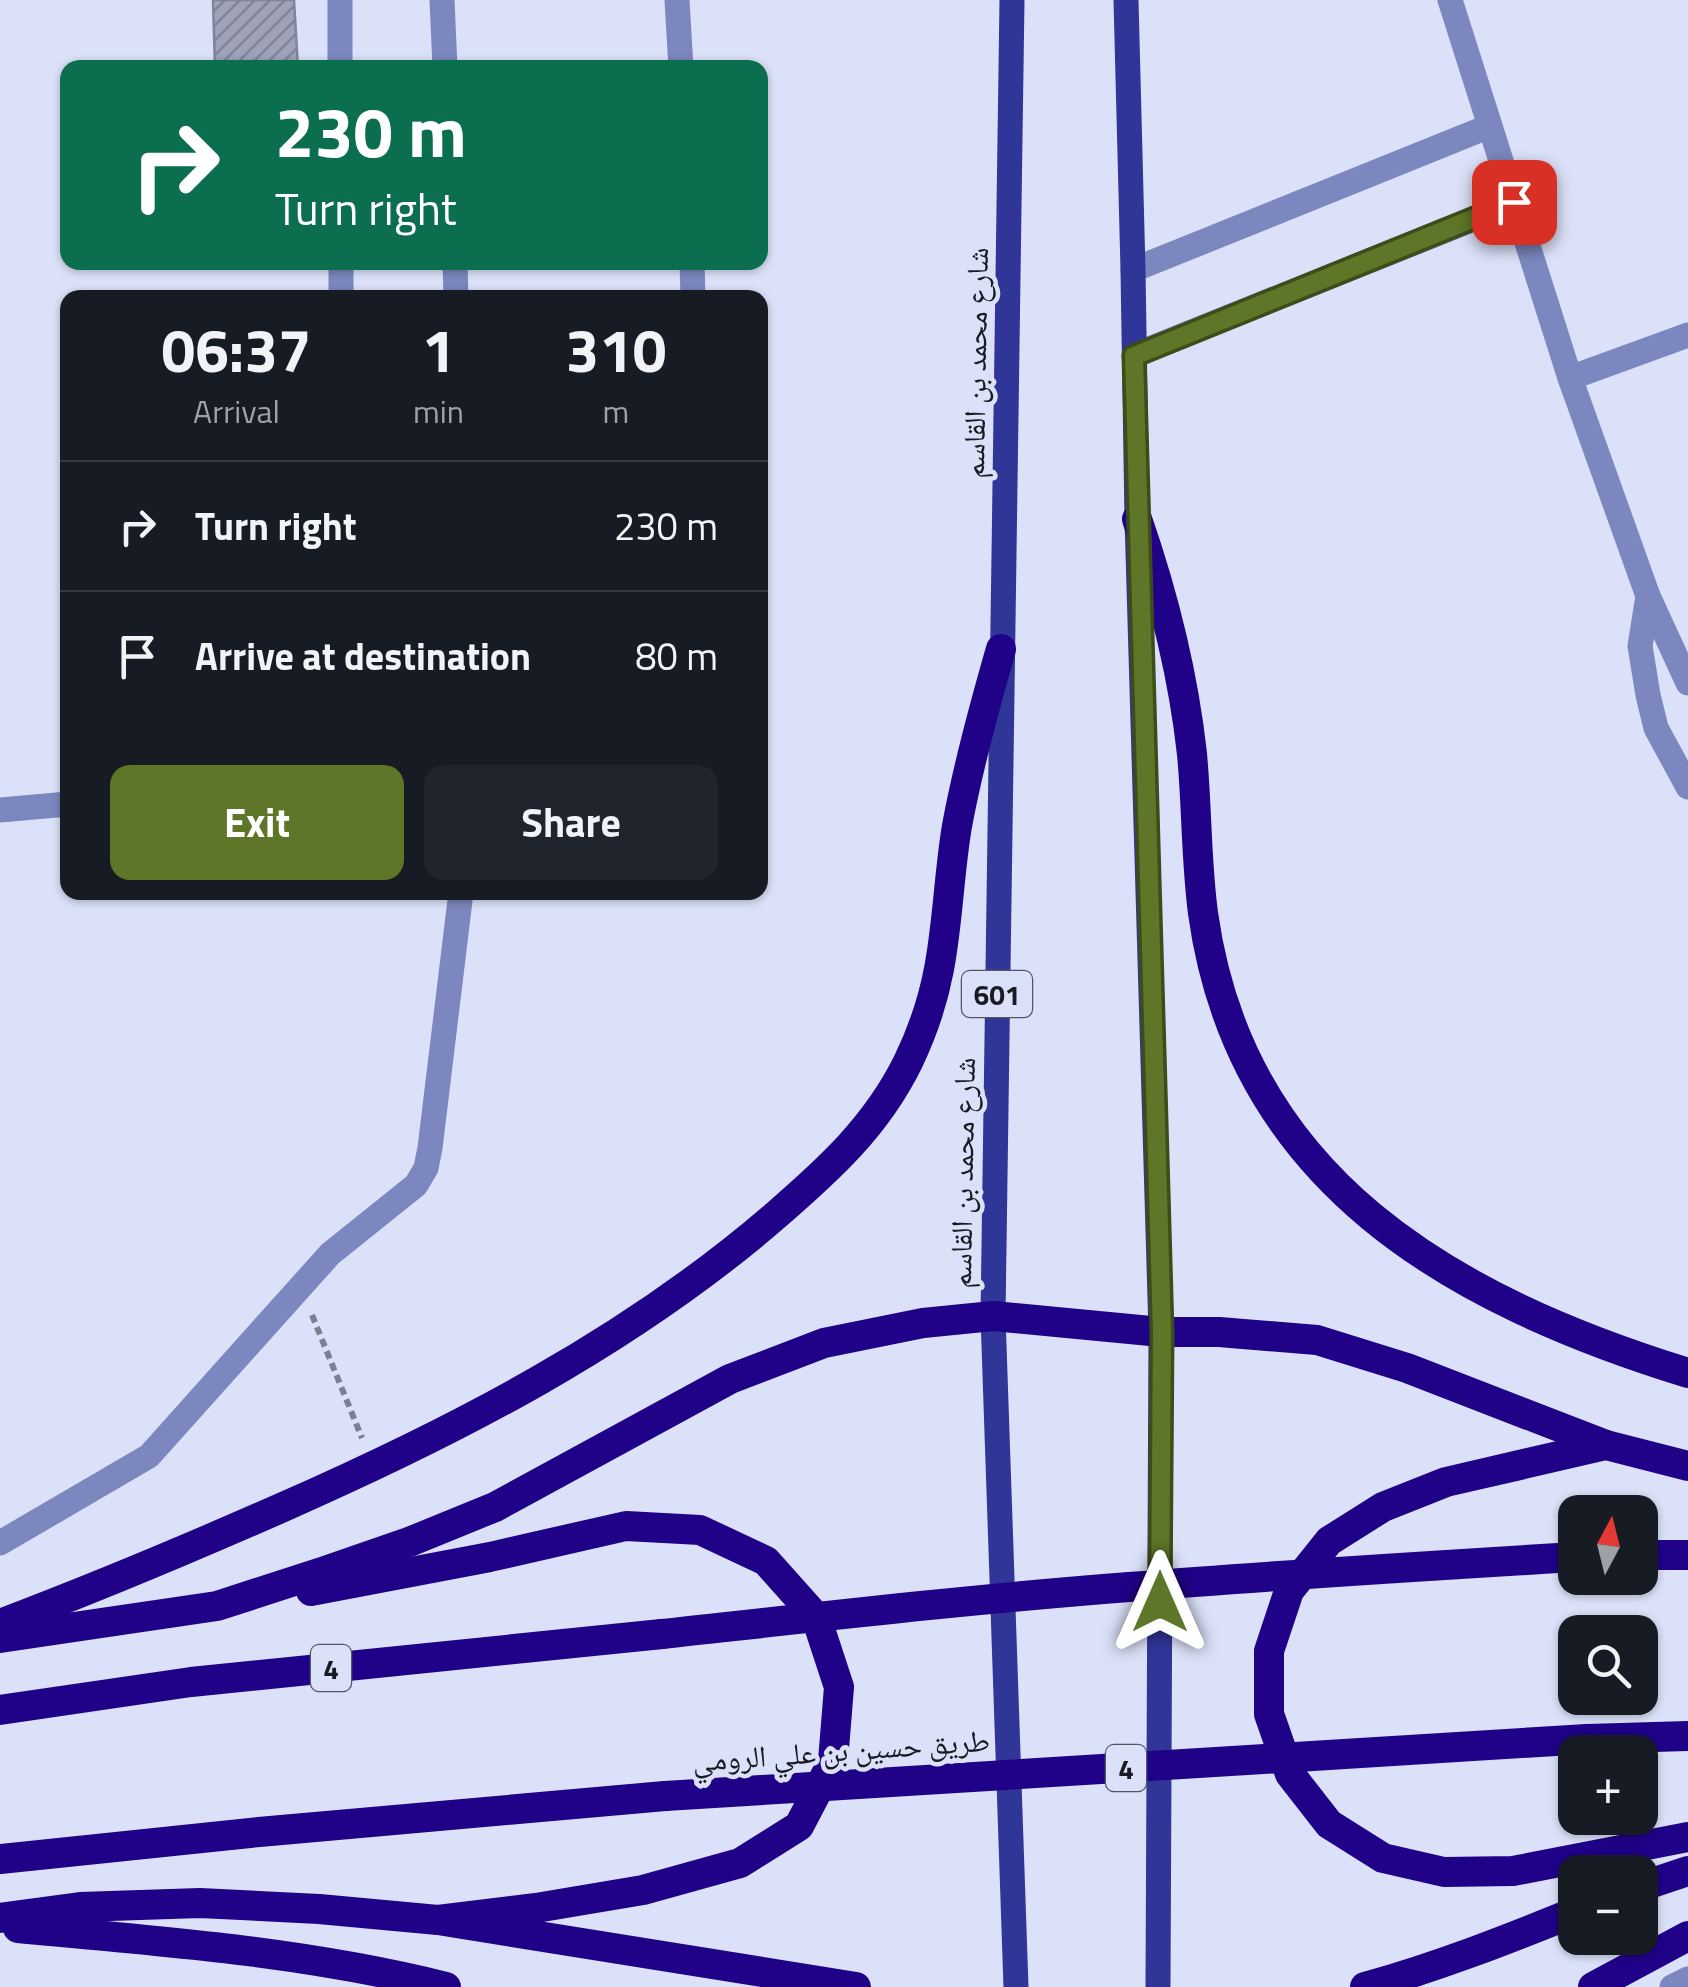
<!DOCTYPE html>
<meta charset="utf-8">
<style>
:root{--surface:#171b24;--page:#20242c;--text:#f1f3f6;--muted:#9ea1a6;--line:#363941;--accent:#5e7627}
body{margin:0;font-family:"Titillium Web","Noto Naskh Arabic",sans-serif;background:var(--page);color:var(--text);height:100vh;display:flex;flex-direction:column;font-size:38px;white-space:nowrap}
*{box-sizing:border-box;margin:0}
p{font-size:32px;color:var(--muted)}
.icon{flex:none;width:55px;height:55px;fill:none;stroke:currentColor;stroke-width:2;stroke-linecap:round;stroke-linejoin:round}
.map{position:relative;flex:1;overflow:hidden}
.side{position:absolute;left:60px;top:290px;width:708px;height:610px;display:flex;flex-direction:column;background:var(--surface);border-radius:20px;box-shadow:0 2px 8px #0004}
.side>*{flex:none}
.hud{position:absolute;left:60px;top:60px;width:708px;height:210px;border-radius:20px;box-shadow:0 2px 8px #0004;background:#0b6e4f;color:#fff;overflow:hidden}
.needle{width:65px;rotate:7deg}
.buttons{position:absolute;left:1558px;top:1495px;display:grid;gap:20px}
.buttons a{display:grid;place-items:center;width:100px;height:100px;border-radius:20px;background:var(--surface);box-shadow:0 2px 8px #0004;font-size:50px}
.pin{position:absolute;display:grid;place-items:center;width:85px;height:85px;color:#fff;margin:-42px;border-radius:20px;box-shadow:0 5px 15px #0006}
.me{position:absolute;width:110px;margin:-55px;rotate:0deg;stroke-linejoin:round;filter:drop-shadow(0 0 8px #0008)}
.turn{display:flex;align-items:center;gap:35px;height:210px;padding:0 50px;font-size:45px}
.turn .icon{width:130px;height:130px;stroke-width:2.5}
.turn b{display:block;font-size:70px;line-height:85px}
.eta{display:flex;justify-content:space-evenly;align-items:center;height:170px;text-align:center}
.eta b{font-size:60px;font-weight:700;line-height:70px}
.action{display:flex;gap:20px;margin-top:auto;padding:20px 50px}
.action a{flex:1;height:115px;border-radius:20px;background:var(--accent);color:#fff;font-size:40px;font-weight:700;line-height:115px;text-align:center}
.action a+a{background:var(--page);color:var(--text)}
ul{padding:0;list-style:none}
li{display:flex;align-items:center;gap:30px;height:130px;padding:0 50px;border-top:2px solid var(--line)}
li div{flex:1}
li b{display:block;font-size:38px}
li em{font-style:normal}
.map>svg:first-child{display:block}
.building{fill:url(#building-hatch);stroke:#7f8499;stroke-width:2.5}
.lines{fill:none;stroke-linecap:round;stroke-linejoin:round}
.path{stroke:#7c8090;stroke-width:6;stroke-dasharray:8 5;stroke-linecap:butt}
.minor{stroke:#7b87be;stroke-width:25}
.major{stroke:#303598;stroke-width:25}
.highway{stroke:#1f0288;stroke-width:30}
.highway-bridge{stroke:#1f0288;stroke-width:30}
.route-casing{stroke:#3d4d19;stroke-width:25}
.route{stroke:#5e7627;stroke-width:18}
.labels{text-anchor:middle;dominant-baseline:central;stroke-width:9;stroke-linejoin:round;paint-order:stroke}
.shield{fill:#dbe1f8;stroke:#535663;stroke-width:2.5}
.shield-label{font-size:28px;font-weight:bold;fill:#191b23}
.street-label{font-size:30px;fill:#191b23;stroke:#dbe1f8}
</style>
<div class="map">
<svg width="1688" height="1987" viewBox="0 0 1688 1987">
<defs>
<pattern id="building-hatch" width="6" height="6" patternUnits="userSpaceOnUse" patternTransform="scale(2.5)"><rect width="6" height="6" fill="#9ea3b9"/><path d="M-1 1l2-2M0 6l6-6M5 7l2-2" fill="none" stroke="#808496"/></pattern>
</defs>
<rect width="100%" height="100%" fill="#dbe1f8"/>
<path class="building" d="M213 0H294L298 68H215Z"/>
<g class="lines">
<path class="path" d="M312 1315 362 1438"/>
<g class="minor">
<path d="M340 0V68"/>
<path d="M442 0 445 68"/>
<path d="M677 0 681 68"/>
<path d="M1450 0 1570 378 1648 596 1688 683"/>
<path d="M341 262V298"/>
<path d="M455 262 456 298"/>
<path d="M692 262 693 298"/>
<path d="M1133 270 1490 126"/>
<path d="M1134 355 1514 203"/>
<path d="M1570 378 1688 335"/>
<path d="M1648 596 1640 646 1648 695 1656 728 1688 787"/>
<path d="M0 810 68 804"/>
<path d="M0 1543 149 1456 330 1254 416 1185 426 1168 430 1148 461 892"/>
<path d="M1672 1987 1688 1979"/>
</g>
<g class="major">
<path d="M1012 0 993 1316 1016 1987"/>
<path d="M1126 0 1133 270 1137 519 1161 1332 1158 1987"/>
</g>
<g class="highway">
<path d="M1137 519C1164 597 1183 672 1192 754 1197 807 1196 860 1203 913 1240 1181 1452 1300 1688 1373"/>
<path d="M1606 1445 1446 1482 1383 1507 1329 1541 1289 1591 1269 1651V1714L1290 1774 1329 1824 1383 1858 1444 1872 1513 1871 1688 1837"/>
<path d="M1640 1555H1688"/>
<path d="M311 1591 490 1557 626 1526 700 1530 766 1561 816 1617 839 1687 833 1761 799 1826 740 1863 643 1890 536 1908 438 1920"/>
<path d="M0 1624C95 1588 188 1549 281 1508 456 1431 629 1342 775 1216 828 1170 876 1127 908 1062 922 1033 933 1001 939 969 948 922 949 873 957 826 968 766 984 708 1001 649"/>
<path d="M0 1638 217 1606 325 1571 409 1542 495 1507 730 1379 824 1343 923 1323 993 1316 1161 1332H1219L1317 1340 1407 1368 1606 1445 1688 1466"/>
<path d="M0 1710 191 1682 662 1634"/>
<path d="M1587 1739 1688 1736"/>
<path d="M0 1859 259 1832 665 1796"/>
<path d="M1640 1887 1688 1871"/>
<path d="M0 1918 80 1907 200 1903 319 1909 438 1920 856 1987"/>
<path d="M18 1928C160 1941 307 1952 446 1987"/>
<path d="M1365 1987C1437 1967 1506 1940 1575 1912"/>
<path d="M1593 1987 1688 1936"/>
</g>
<g class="highway-bridge">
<path d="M662 1634C818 1617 973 1599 1129 1587 1278 1575 1426 1566 1575 1557"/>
<path d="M665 1796 1587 1739"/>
</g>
</g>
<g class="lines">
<defs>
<path id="route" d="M1160 1602 1162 1332 1134 356 1514 202"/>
</defs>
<use href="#route" class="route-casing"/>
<use href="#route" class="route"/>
</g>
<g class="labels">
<g class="shield">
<rect x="962" y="971" width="70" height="46" rx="8"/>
<rect x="311" y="1645" width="40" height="46" rx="8"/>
<rect x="1106" y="1745" width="40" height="46" rx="8"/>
</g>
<g class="shield-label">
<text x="997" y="994">601</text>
<text x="331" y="1668">4</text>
<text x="1126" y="1768">4</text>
</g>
<g class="street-label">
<text transform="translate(975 363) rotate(-89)">شارع محمد بن القاسم</text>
<text transform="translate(962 1173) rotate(-89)">شارع محمد بن القاسم</text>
<text transform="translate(841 1750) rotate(-4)">طريق حسين بن علي الرومي</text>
</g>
</g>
</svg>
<div class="buttons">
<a><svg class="needle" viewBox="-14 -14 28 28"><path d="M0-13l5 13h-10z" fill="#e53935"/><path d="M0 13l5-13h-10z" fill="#9ea1a6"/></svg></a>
<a><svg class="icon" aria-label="search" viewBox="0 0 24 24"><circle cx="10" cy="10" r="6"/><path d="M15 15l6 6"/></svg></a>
<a>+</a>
<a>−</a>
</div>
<div class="pin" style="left:1514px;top:202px;background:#d93025"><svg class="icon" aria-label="arrive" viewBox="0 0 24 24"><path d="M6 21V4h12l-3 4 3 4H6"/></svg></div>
<svg class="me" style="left:1160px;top:1602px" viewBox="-20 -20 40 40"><path d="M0-17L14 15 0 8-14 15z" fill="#5e7627" stroke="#fff" stroke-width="4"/></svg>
<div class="hud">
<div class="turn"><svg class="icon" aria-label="right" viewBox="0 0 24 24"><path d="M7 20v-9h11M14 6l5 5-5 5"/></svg><div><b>230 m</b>Turn right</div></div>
</div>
<section class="side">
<div class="eta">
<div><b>06:37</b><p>Arrival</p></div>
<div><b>1</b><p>min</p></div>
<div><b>310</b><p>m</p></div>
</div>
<ul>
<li><svg class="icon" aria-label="right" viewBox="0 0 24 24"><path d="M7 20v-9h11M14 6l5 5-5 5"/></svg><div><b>Turn right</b></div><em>230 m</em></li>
<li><svg class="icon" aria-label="arrive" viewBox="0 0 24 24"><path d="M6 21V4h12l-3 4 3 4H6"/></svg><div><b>Arrive at destination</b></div><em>80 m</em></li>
</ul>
<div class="action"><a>Exit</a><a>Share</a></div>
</section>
</div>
